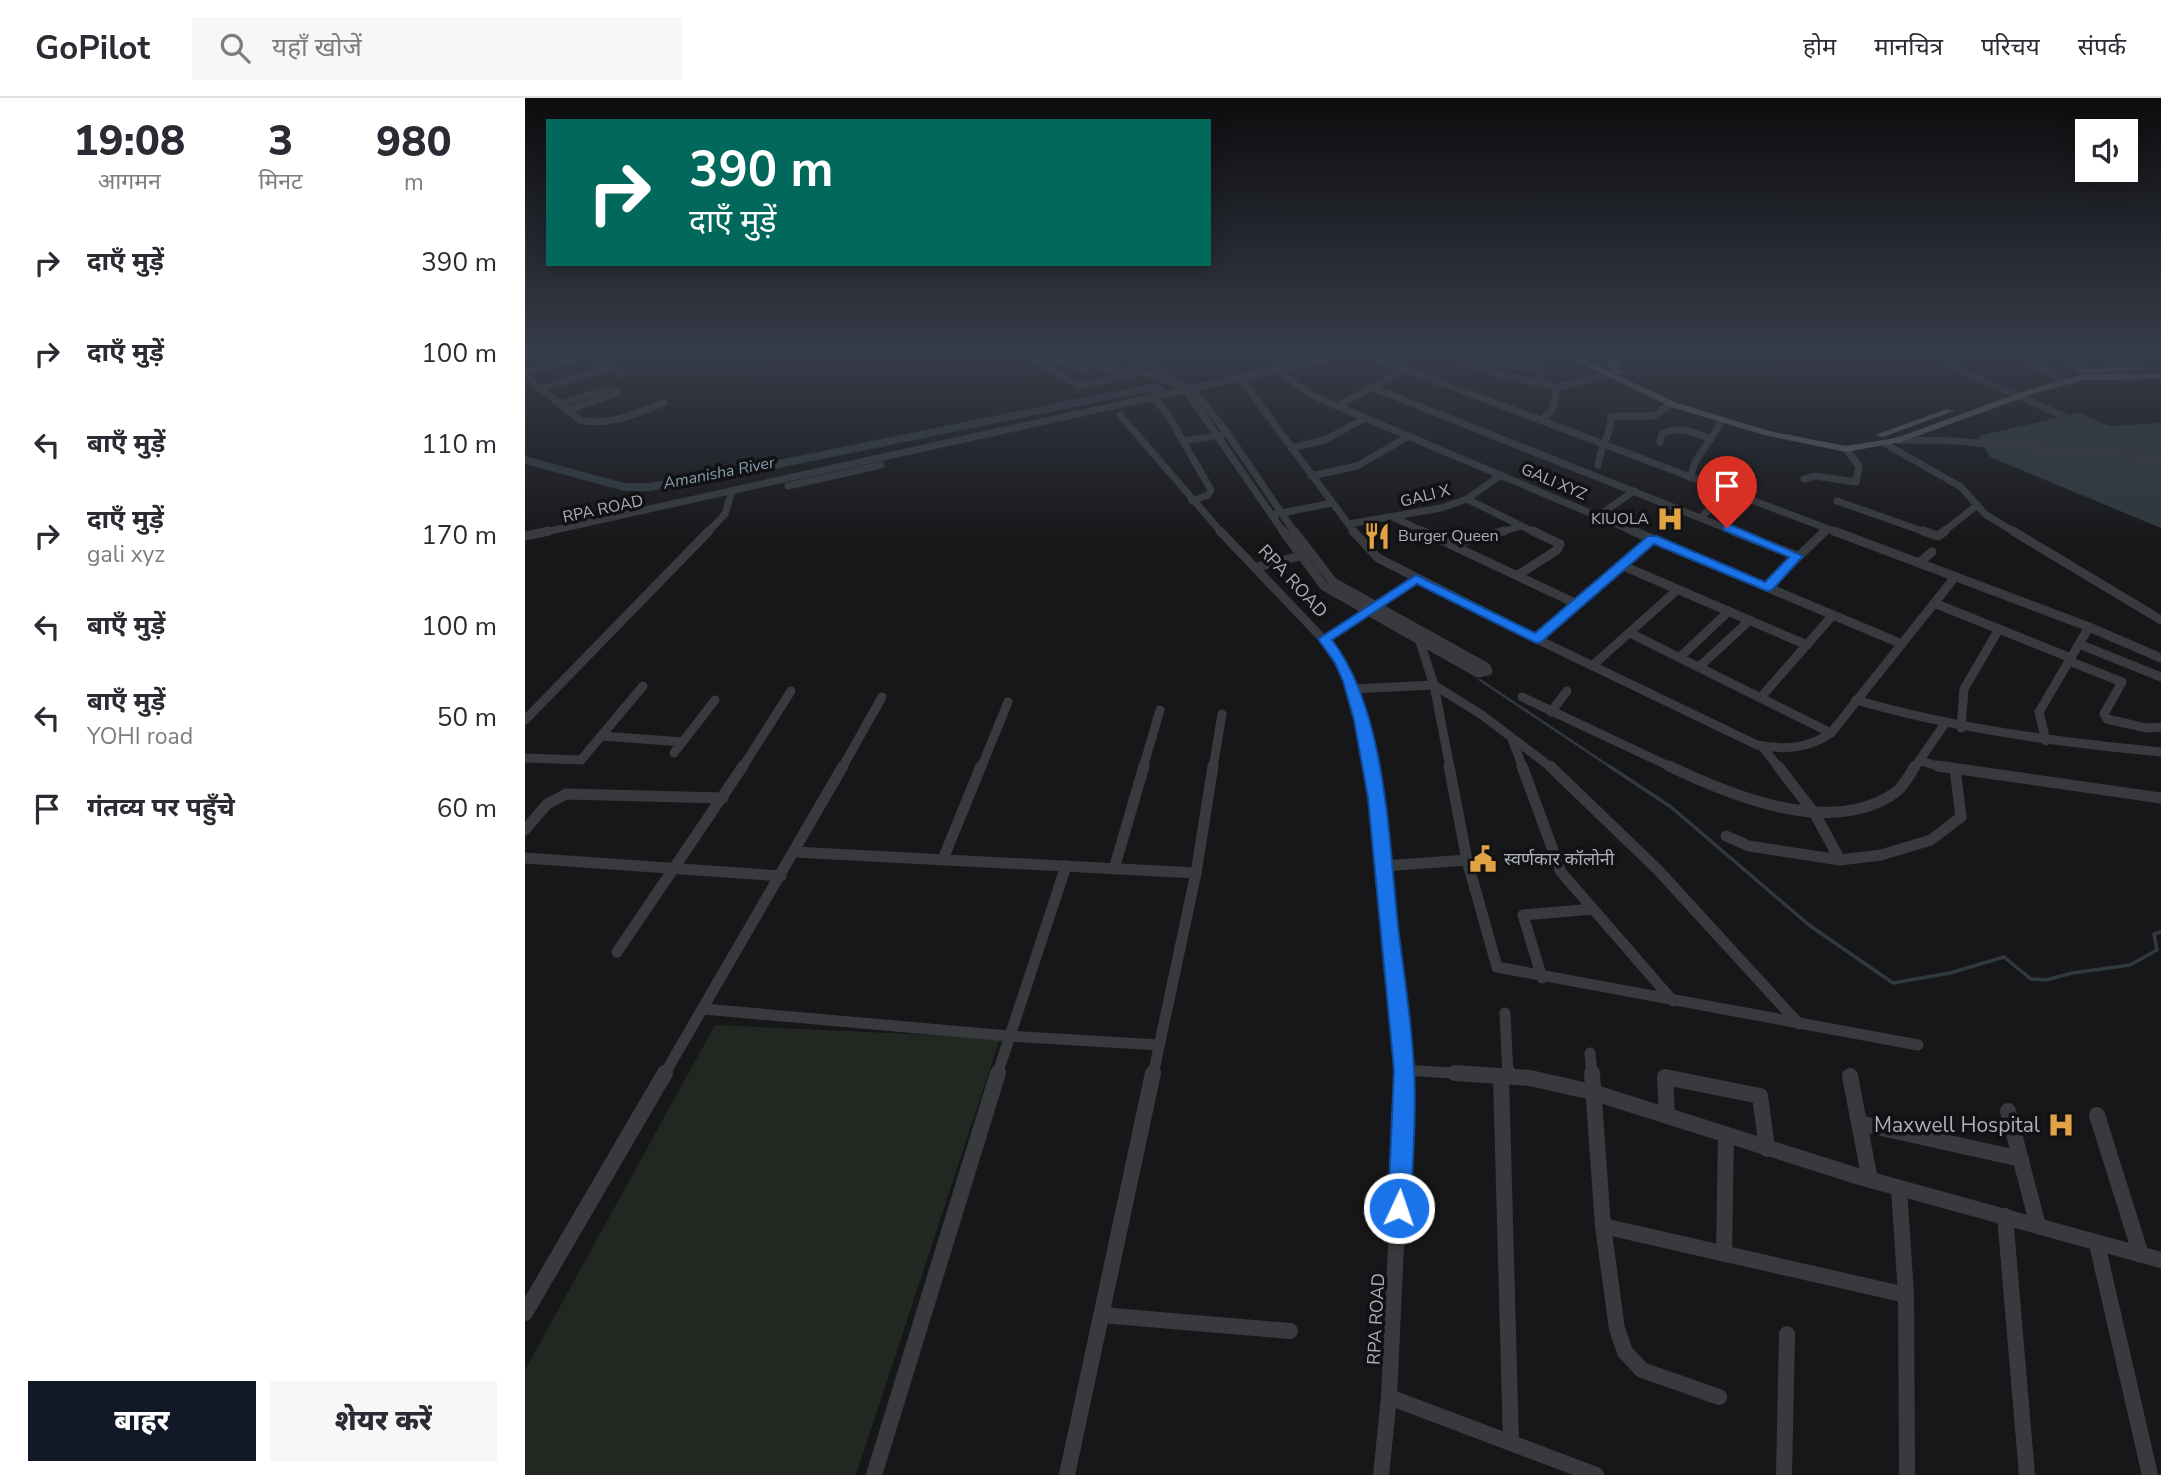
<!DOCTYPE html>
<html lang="hi">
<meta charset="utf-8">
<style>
:root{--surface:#fff;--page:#f7f7f7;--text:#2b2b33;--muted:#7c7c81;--line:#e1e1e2;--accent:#111827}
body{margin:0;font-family:"Nunito Sans","Noto Sans Devanagari",sans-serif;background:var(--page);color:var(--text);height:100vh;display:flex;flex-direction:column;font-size:26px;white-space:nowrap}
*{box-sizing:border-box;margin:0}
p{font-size:23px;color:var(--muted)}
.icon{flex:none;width:38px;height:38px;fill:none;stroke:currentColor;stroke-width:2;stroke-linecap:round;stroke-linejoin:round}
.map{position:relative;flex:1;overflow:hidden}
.panel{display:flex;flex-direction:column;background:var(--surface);width:525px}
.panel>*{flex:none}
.guide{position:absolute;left:21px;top:21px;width:665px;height:147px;border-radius:0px;box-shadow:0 4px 18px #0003;background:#00695c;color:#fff;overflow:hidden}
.buttons{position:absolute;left:1550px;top:21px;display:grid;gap:14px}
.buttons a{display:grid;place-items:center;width:63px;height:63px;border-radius:0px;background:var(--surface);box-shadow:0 4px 18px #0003;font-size:35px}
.pin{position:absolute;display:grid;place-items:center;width:60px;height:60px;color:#fff;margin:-72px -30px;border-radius:50% 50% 50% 0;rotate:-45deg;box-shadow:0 0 7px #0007}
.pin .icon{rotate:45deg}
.me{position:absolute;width:77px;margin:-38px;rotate:3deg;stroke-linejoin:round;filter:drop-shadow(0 0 5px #0008)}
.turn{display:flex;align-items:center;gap:24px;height:147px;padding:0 28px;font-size:32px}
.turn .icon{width:91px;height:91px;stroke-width:2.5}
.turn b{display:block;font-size:49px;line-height:60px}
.eta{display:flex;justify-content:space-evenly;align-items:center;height:119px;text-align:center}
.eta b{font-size:42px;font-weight:800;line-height:49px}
.button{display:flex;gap:14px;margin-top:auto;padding:14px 28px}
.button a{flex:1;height:80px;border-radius:0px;background:var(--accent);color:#fff;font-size:28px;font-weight:800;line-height:80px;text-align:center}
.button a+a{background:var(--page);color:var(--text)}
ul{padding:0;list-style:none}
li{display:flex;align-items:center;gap:21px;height:91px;padding:0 28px}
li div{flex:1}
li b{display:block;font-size:26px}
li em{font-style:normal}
header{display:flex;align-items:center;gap:42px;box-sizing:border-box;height:98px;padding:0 35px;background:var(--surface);border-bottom:2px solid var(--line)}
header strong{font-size:33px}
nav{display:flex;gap:38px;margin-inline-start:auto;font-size:24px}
.search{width:490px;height:63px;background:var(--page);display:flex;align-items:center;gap:18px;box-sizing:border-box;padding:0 24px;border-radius:0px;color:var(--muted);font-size:26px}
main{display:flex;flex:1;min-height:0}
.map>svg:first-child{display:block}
.green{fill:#212822}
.water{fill:#30393e}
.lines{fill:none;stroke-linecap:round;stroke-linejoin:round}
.stream-far1{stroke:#30393e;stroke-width:2.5}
.stream{stroke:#30393e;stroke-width:3.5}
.river{fill:#30393e;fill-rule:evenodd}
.minor-far3{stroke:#383a3e;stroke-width:7}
.minor-far2{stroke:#383a3e;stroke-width:9}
.minor-far1{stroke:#383a3e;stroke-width:11}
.minor{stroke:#383a3e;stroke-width:16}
.major{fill:#55575c;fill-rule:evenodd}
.route{fill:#1a73e8;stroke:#114b97;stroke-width:2}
.labels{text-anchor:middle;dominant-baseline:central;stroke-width:7;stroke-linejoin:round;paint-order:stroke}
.far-water-label{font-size:16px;font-style:italic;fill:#849eaf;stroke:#121214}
.far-street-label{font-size:16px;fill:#aaafb8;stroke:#121214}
.far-poi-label{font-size:16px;fill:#aaafb8;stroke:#121214;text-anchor:end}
.street-label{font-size:18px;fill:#aaafb8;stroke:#121214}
.poi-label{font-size:18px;fill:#aaafb8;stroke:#121214;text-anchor:start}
.near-poi-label{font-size:21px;fill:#aaafb8;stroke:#121214;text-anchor:end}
</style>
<header>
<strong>GoPilot</strong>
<div class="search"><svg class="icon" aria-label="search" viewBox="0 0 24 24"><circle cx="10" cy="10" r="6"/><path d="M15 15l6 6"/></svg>यहाँ खोजें</div>
<nav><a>होम</a><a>मानचित्र</a><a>परिचय</a><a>संपर्क</a></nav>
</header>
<main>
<section class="panel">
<div class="eta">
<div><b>19:08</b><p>आगमन</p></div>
<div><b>3</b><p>मिनट</p></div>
<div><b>980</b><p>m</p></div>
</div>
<ul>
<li><svg class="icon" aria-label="right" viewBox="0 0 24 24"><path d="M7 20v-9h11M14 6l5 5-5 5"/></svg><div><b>दाएँ मुड़ें</b></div><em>390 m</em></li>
<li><svg class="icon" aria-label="right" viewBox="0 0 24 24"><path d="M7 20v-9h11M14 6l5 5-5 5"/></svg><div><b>दाएँ मुड़ें</b></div><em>100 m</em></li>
<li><svg class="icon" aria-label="left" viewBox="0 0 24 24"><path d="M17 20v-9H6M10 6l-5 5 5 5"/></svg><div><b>बाएँ मुड़ें</b></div><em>110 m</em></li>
<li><svg class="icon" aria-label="right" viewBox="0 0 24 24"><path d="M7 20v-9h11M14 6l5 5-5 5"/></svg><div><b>दाएँ मुड़ें</b><p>gali xyz</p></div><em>170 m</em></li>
<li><svg class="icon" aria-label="left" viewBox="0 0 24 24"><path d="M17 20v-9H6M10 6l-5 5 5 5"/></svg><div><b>बाएँ मुड़ें</b></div><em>100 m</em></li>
<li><svg class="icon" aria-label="left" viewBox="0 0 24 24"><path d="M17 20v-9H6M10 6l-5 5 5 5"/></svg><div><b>बाएँ मुड़ें</b><p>YOHI road</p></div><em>50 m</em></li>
<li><svg class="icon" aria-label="arrive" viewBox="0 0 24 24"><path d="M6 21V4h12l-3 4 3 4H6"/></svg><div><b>गंतव्य पर पहुँचे</b></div><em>60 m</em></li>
</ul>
<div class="button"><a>बाहर</a><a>शेयर करें</a></div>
</section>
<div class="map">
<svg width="1636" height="1377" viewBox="0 0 1636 1377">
<rect width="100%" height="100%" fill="#171719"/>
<path class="green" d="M190 927 475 940 331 1377H0V1272Z"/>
<path class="water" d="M1554 315 1584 328 1636 325V430L1465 359 1453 338Z"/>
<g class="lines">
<path class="stream-far1" d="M955 582 1087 670"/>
<path class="stream" d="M1084 668 1146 709 1284 827 1368 885 1425 875 1479 859 1506 881 1521 882 1547 875 1605 867 1632 852 1629 836 1636 834"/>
<g class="river">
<path d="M1417 264H1425L1547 318 1537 321 1417 268Z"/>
<path d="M629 285 640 291V297H632L627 293 244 372 124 393H99L0 366V358L99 385H124L244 364Z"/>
</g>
<g class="minor-far3">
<path d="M493 253 518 267"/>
<path d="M519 253 536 262"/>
<path d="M597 253 617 274 668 292 703 336 770 435"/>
<path d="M608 253 650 284"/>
<path d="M934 253 937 262 972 276 1032 289"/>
<path d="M1482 253 1534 279"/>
<path d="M1525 253 1559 273"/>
<path d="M1567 253 1596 269"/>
<path d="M835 254 1314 435"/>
<path d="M547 259 591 274"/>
<path d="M535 261 518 267 555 288 617 274"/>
<path d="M946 264 1007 269 1014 272 1018 287"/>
<path d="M753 272 786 297 1112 435"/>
<path d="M562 274 536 262 569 255 604 278"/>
<path d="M0 275 66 256 96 276"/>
<path d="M0 278 55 322C84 329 112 315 139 305"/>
<path d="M715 280 830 435"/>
<path d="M846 289 1213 435"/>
<path d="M16 290 87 269"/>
<path d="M660 291 759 435"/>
<path d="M630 301 643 317 686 392 683 397 667 403"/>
<path d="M35 306 82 291 93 295 43 312"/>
<path d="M812 308 880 271"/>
<path d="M595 317 697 435"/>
<path d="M1016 322 1027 313 1032 289 1084 277"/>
<path d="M1373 342 1430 343 1636 361"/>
<path d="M658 343 697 337"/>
<path d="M1135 344 1137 336C1154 327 1169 335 1186 341"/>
<path d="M1359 345 1436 389 1460 416 1491 435"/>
<path d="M766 350 800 342 840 320"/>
<path d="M1073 367C1076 345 1086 338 1086 318H1129L1145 306"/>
<path d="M786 378 832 368 884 338"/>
<path d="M1165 380 1170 364 1197 323"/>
<path d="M1279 381 1290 378 1331 384 1334 368 1321 351"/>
<path d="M263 388 356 367"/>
<path d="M942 401 1011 435"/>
<path d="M1312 403 1403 435"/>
<path d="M751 416 807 405"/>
<path d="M1073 418 1109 393"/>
<path d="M1176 419 1203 395"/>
<path d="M870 420 901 435"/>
<path d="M823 426 916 410 942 401 976 377"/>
<path d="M16 435 836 253"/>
<path d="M182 435 200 416 207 393"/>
<path d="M972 435 996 428"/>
<path d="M1298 435 1302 431"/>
<path d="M1417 435 1452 407"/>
</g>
<g class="minor-far2">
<path d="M695 433 799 542 822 576 836 622 845 670"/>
<path d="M758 433 799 488 953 575 963 573 961 569 808 484 769 433"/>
<path d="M828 433 853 460 1020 545 1232 647C1259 652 1283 651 1306 635L1430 479"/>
<path d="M897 433 1050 505"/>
<path d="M1108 433 1377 546"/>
<path d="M1208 433 1272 458"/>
<path d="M1309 433 1564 529 1636 560"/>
<path d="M1398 433 1413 438 1420 433"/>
<path d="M1488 433 1636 522"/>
<path d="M0 438 24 433"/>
<path d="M927 447 979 433"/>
<path d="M1394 465 1407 454"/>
<path d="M1096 467 1282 547"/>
<path d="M732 469 775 458"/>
<path d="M993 477 1032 452 1035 446 1008 433"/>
<path d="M1242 489 1300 433"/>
<path d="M1409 505 1546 560"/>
<path d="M1105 535 1306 635"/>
<path d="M894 541 909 587 925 670"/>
<path d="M1011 541 1128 441"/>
<path d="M799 542 891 481"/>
<path d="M1554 546 1636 579"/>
<path d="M1155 559 1204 513"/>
<path d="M1544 563 1597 584 1579 616 1582 621 1621 630 1636 629"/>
<path d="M1067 568 1152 492"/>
<path d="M1174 569 1225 522"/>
<path d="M827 591 909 587 957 617 1027 670"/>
<path d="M997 599 1148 670"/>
<path d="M1236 599 1308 517"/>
<path d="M1331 602C1431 631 1533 644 1636 654"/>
<path d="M1026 614 1042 593"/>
<path d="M0 622 184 433"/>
<path d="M1436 630 1439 591 1474 531"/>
<path d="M77 638 158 644"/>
<path d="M987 641 998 670"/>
<path d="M1521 643 1514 614 1564 529"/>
<path d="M1237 648 1254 670"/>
<path d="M149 655 190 602"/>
<path d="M0 660 56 662 118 588"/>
<path d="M1396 663 1419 670"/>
<path d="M217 670 266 593"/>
<path d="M317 670 357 599"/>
<path d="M456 670 483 604"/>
<path d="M618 670 635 612"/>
<path d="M688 670 697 616"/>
<path d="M1389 670 1419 627"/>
</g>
<g class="minor-far1">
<path d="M845 668 851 700 879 977"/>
<path d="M924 668 942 762 972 869 1393 947"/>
<path d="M997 668 1036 774 1148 903"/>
<path d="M1025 668 1133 772 1274 926"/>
<path d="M1144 668C1207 698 1307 740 1371 694 1379 688 1385 676 1390 668"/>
<path d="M1253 668 1290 716 1315 762"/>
<path d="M1413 668 1636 700"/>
<path d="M0 732 22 706 41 696 198 700"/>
<path d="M1201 738 1224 748 1315 762 1356 757 1406 742 1436 719 1430 671"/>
<path d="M269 754 671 775"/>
<path d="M0 760 256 778"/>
<path d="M418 761 456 668"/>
<path d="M858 768 942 762"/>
<path d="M589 771 619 668"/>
<path d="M92 854 218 668"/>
<path d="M1017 880 998 817 1068 811"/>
<path d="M178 911 484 938 634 947"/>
<path d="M980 915 983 977"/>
<path d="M1065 955 1067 977"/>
<path d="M879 972 958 977"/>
<path d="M139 977 318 668"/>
<path d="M472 977 541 768"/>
<path d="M628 977 671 775 688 668"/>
</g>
<g class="minor">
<path d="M930 975 1005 980 1067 994 1335 1079 1636 1162"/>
<path d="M983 975V978"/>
<path d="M1067 975 1078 1128 1092 1231 1100 1254 1117 1272 1194 1299"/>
<path d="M976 978 986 1345"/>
<path d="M1325 978 1345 1082"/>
<path d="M1483 1013 1513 1128"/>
<path d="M1572 1017 1616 1157"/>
<path d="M1142 1018 1140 979 1235 998 1242 1051"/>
<path d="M1334 1025 1496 1061"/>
<path d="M1374 1090 1381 1197 1382 1377"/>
<path d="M1480 1118 1502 1377"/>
<path d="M1078 1128 1381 1197"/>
<path d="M1572 1146 1625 1377"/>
<path d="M1199 1156 1201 1037"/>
<path d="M0 1215 140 975"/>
<path d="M576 1217 765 1233"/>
<path d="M864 1299 1071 1377"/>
<path d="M349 1377 473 975"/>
<path d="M542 1377 628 975"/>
<path d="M856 1377 864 1299 879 975"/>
<path d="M1259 1377 1262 1236"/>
</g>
<g class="major">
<path d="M1030 253H1041L1152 305 1244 333 1321 348 1371 340 1502 292 1559 276 1636 275V281L1559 282 1508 296 1376 344 1321 354 1239 337 1146 309Z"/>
<path d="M1076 253H1084L1097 274 1096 276H1090Z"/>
<path d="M1615 268 1619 270 1618 272 1562 275 1558 273 1562 271Z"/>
<path d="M1422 311 1429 313 1358 339 1350 337Z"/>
</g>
</g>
<linearGradient id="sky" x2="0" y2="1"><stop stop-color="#0d0d0e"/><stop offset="0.57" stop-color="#363c49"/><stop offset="1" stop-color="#363c49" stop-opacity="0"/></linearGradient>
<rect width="1636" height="446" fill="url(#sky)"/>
<path class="route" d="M1198 427H1206L1278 458 1247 492 1242 493 1129 446 1016 544 1011 545 892 486 807 542C861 612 864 743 873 829 879 877 887 925 889 972 892 1018 887 1065 886 1110L882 1118 874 1122 867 1118 863 1110 869 972 843 700 829 622 818 583 810 565 793 541 891 477 1010 535 1123 438H1132L1240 484 1264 459 1198 432Z"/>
<defs>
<symbol id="hospital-bare" viewBox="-9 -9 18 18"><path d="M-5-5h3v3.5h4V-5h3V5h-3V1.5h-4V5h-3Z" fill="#e2a345" stroke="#121214" stroke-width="2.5" paint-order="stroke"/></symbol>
<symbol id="restaurant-bare" viewBox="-9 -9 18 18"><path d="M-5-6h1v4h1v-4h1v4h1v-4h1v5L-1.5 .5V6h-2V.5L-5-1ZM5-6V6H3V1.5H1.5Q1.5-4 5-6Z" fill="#e2a345" stroke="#121214" stroke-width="2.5" paint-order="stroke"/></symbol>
<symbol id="civic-bare" viewBox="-9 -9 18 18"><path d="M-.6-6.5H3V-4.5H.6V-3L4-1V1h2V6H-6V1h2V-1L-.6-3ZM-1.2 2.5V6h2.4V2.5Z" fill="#e2a345" stroke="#121214" stroke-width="2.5" paint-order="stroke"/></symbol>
</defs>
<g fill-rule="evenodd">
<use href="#hospital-bare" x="1126" y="402" width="38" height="38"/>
<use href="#restaurant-bare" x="833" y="419" width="38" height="38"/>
<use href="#civic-bare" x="939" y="742" width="38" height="38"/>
<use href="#hospital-bare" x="1517" y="1008" width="38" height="38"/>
</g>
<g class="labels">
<g class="far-water-label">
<text transform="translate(194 375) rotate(-11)">Amanisha River</text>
</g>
<g class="far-street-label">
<text transform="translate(1029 384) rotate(23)">GALI XYZ</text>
<text transform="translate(900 398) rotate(-14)">GALI X</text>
<text transform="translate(78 411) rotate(-12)">RPA ROAD</text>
</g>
<g class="far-poi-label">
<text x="1124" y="421">KIUOLA</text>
<text x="873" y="438" text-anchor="start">Burger Queen</text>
</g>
<g class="street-label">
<text transform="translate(768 483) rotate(47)">RPA ROAD</text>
<text transform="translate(851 1221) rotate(-87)">RPA ROAD</text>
</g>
<g class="poi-label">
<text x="979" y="761">स्वर्णकार कॉलोनी</text>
</g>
<g class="near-poi-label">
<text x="1515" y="1027">Maxwell Hospital</text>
</g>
</g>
</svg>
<div class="buttons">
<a><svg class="icon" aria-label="sound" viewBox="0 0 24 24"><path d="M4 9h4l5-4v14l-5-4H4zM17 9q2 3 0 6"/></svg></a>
</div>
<div class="pin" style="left:1202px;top:430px;background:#d93025"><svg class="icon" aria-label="arrive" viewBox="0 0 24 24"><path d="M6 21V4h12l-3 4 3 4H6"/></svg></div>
<svg class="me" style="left:874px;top:1110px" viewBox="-20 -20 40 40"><circle r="17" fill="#1a73e8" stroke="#fff" stroke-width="3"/><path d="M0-11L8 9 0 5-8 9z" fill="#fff"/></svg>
<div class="guide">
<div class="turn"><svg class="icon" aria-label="right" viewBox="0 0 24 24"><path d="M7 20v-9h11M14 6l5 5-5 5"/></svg><div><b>390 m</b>दाएँ मुड़ें</div></div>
</div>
</div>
</main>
